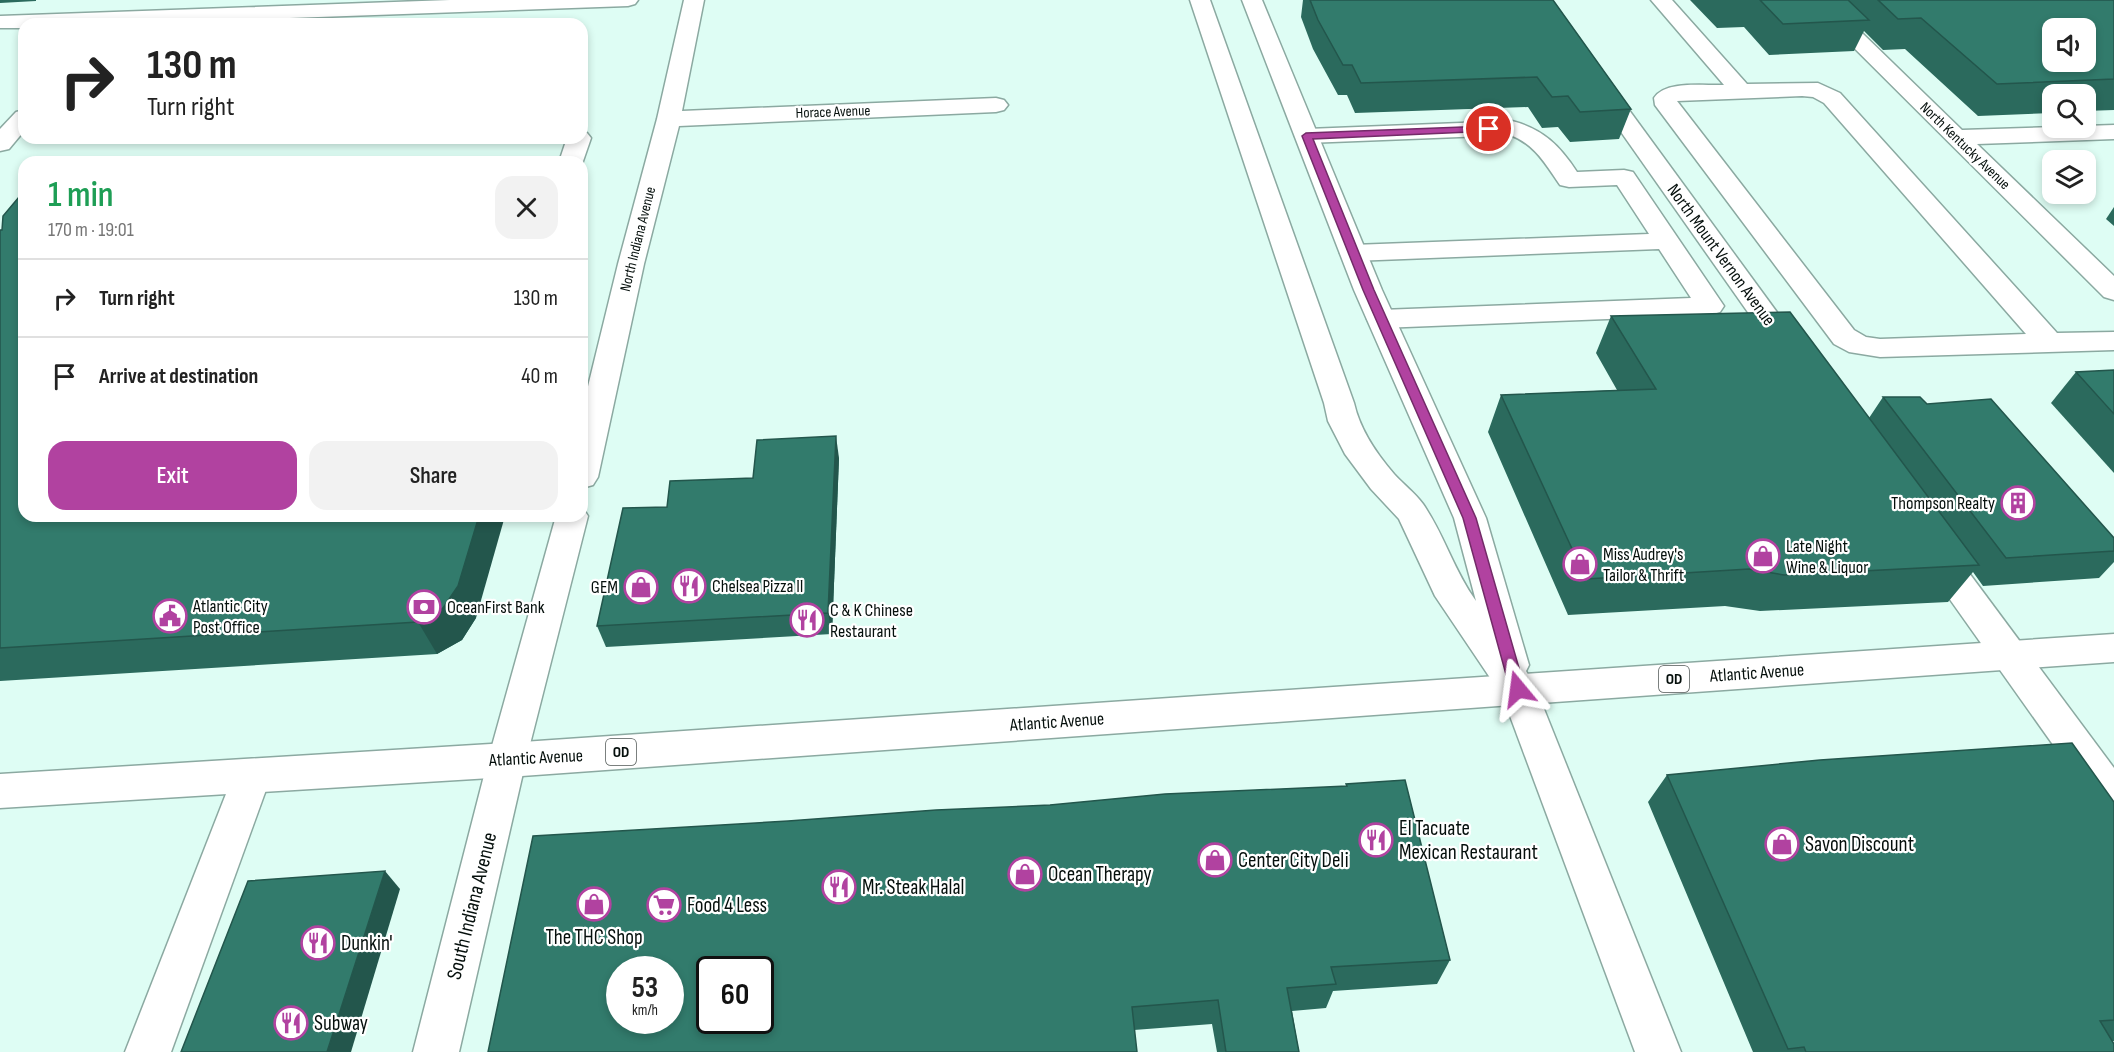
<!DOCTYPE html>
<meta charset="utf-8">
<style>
:root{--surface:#fff;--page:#f2f2f2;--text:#222;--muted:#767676;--line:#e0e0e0;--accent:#b142a0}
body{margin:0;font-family:"Sofia Sans Condensed",sans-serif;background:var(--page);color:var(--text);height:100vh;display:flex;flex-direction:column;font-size:22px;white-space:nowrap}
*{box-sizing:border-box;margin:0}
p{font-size:20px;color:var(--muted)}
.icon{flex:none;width:33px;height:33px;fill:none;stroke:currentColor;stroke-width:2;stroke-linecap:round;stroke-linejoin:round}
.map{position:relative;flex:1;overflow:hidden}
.sheet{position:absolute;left:18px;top:156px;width:570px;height:366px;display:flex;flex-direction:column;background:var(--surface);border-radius:18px;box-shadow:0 3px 9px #0003}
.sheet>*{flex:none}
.banner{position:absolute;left:18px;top:18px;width:570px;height:126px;border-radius:18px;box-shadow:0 3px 9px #0003;background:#fff;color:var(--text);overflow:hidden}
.tools{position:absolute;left:2042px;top:18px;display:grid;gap:12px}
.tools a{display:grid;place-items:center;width:54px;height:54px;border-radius:12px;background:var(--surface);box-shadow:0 3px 9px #0003;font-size:30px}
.speed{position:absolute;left:606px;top:956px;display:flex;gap:12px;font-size:30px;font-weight:700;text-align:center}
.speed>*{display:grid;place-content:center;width:78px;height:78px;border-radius:50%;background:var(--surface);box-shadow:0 3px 9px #0003;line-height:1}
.speed small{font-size:15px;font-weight:400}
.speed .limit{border:3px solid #111;border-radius:9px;background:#fff;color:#111}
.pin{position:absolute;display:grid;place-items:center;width:51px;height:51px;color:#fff;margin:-26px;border:3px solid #fff;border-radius:50%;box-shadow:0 2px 6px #0007}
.me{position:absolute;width:66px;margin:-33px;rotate:344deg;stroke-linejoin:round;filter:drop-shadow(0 0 4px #0008)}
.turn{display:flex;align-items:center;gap:21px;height:126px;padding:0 30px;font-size:27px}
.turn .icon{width:78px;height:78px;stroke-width:2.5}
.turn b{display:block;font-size:42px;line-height:51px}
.round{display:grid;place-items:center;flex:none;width:63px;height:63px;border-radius:18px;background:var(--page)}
.headline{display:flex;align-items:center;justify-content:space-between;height:102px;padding:0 30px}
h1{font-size:36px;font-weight:600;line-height:45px;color:#1e9e55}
.action{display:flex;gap:12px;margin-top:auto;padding:12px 30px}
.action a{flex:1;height:69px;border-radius:18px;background:var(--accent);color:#fff;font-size:24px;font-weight:600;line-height:69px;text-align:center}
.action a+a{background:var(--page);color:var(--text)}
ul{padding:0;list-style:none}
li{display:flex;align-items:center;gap:18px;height:78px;padding:0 30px;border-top:2px solid var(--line)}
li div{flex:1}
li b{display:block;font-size:22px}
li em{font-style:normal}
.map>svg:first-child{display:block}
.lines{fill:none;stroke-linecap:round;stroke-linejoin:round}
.minor-casing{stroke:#8ba9a1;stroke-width:3}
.major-casing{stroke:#8ba9a1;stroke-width:3}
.highway-casing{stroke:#8ba9a1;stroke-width:3}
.minor{fill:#fff;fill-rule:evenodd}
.major{fill:#fff;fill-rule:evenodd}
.highway{fill:#fff;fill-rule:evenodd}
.wall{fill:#2b6a5d}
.shaded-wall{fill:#23564c}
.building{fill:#327b6c;stroke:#23564c;stroke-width:1.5;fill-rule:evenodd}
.route{fill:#b142a0;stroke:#732b68;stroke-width:1.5}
.labels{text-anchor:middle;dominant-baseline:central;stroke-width:4.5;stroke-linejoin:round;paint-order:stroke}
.far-street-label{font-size:15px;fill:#050f0c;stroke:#fff}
.shield{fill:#fff;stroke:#505755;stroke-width:1.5}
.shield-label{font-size:16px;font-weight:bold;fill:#050f0c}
.street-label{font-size:18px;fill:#050f0c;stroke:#fff}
.poi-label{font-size:18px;fill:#050f0c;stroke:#fff;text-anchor:start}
.near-poi-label{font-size:21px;fill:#050f0c;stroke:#fff;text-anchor:start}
.near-street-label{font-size:21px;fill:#050f0c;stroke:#fff}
</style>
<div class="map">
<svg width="2114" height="1052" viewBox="0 0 2114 1052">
<rect width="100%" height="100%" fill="#defdf4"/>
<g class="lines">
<defs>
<g id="minor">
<path d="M450 0H638L635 4 628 6 124 24H24V28H0V16Z"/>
<path d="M684 0H704L682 111 996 98 1004 100 1008 105 1004 110 996 112 679 126 644 264 598 477 593 485 582 488V411L618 264 657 119Z"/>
<path d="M1651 0H1672L1747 84 1818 83 1840 93 2057 333 2114 332V350L1880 357 1849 352 1834 344 1655 105 1654 98C1666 80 1704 86 1724 85ZM1802 96 1813 97 1824 103 2026 334 1880 339 1866 337 1854 330 1677 101Z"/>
<path d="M1806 0H1828L1962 130 2114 125V139L1977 144 2114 276V300L2104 297Z"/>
<path d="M1599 78 1607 80 1798 341 1802 348 1798 355 1788 357 1778 355 1588 85 1591 80Z"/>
<path d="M24 110V131L9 149 0 151V129L16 112Z"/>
<path d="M1512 121C1543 129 1560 146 1577 172L1624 170 1633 172 1724 306 1720 312 1710 315 1381 328 1371 325 1367 319 1371 313 1381 310 1691 298 1659 249 1353 261 1344 259 1340 253 1344 247 1353 245 1649 234 1617 185 1569 187 1560 185C1546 165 1535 144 1510 135L1307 143 1299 141 1295 136 1299 131 1307 129Z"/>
<path d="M582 132 587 133 591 138 582 164 559 162 567 138H582Z"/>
<path d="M582 507 588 516 526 760 459 1052H413L488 760 556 516H582Z"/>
<path d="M1934 538 1946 542 2114 768V816L2100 811 1922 560 1917 551 1922 542Z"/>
<path d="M1518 674 1531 678 1536 689 1681 1052H1635L1500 689 1505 678Z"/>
<path d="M252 759 266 764 271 776 171 1052H125L233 776 238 764Z"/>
</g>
<path id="major" d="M1190 0H1210L1354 403C1360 430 1376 453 1394 474 1403 484 1415 493 1423 504 1444 534 1454 571 1476 601L1454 518 1354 290 1242 0H1262L1382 290 1486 518 1529 665 1526 671 1536 689 1531 700 1518 704 1505 700 1435 596 1399 519 1371 489 1345 454 1328 421 1324 403Z"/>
<path id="highway" d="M2114 634V662L507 777 0 808V774L507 743Z"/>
</defs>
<use href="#minor" class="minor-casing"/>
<use href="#major" class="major-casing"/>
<use href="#highway" class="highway-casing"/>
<use href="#minor" class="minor"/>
<use href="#major" class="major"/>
<use href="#highway" class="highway"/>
</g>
<g class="wall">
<path d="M0 0H36V1L0 3Z"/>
<path d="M1303 0H1553L1631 109 1619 139 1570 142 1558 127 1542 128 1528 107 1355 113 1347 95H1338L1313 49 1301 17Z"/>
<path d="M1690 0H2114V110L2085 111V94H2052V113L1978 116 1905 49 1883 50 1864 31 1854 51 1769 55 1744 27 1717 28Z"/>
<path d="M2114 207V226L2106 219Z"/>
<path d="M0 230H2L24 516 476 618 462 640 437 654 0 681Z"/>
<path d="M1611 316 1869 418 1883 397 1927 404 2114 538V562L2099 578 1983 586 1973 572 1948 602 1760 611 1725 606 1568 615 1488 432 1501 395 1617 390 1596 353Z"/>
<path d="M2114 370V473L2051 403 2076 372Z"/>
<path d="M839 458 832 634 606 647 597 626 667 507 753 478Z"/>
<path d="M1667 775 2114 802V1041H2112L2114 1052H1753L1648 802Z"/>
<path d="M1346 784 1450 960 1437 984 1333 991 1326 1008 1292 1011 1299 1052H1217L1212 1024 1134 1030 1050 805 1346 786Z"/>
</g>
<g class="shaded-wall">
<path d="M836 436 839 458 832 634 828 613Z"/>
<path d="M479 516H505L476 618 462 640 437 654 418 622Z"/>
<path d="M385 871 400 889 351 1052H327Z"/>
</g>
<g class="building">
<path d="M1310 0H1553L1631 109 1580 112 1568 96 1552 97 1537 77 1361 83 1352 65H1343L1318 20Z"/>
<path d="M1760 0H1848L1869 20 1783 24Z"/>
<path d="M1878 0H2114V79L1997 84 1921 18 1898 19ZM2052 28H2085V62H2052Z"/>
<path d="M24 191V516H479L458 586 443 608 418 622 0 648V230H2L3 216Z"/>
<path d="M1790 312 1979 565 1784 575 1749 569 1586 579 1501 395 1656 389 1611 316Z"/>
<path d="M2114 370V414L2076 372Z"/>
<path d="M1883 397H1920L1927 404 1991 399 2114 538V551L2006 558Z"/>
<path d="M836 436 828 613 597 626 623 508 667 507 670 481 753 478 757 440Z"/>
<path d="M2072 743 2114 802V1020L2100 1021 2114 1044V1052H1806L1804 1047 1788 1049 1667 775 1820 760Z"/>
<path d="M1405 780 1450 960 1331 967 1336 984 1287 988 1299 1052H1226L1218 1000 1132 1007 1137 1052H488L533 836 788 821 936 810 1050 805 1165 794 1347 786 1346 784ZM620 969H670V1020H620ZM710 969H760V1020H710Z"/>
<path d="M385 871 327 1052H181L248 881Z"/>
</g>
<path class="route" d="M1489 126 1494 129 1492 131 1313 139 1374 290 1476 518 1525 689 1523 694 1518 696 1512 694 1510 689 1463 518 1363 290 1302 136 1306 133Z"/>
<defs>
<symbol id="building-ring" viewBox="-11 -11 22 22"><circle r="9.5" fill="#fff" stroke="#b142a0" stroke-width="1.5"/><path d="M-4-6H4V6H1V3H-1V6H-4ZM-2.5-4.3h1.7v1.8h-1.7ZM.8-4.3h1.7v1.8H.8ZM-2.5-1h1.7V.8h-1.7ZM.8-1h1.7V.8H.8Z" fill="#b142a0"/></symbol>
<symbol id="shop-ring" viewBox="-11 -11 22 22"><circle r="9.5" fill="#fff" stroke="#b142a0" stroke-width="1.5"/><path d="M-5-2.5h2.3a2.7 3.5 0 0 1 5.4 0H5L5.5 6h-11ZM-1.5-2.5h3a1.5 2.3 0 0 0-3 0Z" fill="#b142a0"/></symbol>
<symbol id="restaurant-ring" viewBox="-11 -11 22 22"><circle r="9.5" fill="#fff" stroke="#b142a0" stroke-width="1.5"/><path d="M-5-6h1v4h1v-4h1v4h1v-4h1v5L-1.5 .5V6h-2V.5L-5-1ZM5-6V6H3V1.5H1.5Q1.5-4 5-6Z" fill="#b142a0"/></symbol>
<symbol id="bank-ring" viewBox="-11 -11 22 22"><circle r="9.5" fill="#fff" stroke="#b142a0" stroke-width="1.5"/><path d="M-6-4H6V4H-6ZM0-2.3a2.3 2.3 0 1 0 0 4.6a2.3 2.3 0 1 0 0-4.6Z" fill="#b142a0"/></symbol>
<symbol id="civic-ring" viewBox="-11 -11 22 22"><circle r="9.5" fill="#fff" stroke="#b142a0" stroke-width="1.5"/><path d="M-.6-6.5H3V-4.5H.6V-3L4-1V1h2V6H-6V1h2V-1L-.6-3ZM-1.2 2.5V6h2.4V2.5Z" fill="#b142a0"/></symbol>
<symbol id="supermarket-ring" viewBox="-11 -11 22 22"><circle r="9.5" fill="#fff" stroke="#b142a0" stroke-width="1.5"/><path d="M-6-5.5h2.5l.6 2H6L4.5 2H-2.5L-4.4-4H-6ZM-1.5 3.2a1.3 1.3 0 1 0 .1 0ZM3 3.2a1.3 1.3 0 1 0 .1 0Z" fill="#b142a0"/></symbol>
</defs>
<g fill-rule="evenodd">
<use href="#building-ring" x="1999" y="484" width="38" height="38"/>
<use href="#shop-ring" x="1744" y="537" width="38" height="38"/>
<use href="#shop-ring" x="1561" y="545" width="38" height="38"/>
<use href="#restaurant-ring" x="670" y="567" width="38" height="38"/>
<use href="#shop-ring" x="622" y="568" width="38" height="38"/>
<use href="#bank-ring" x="405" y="588" width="38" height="38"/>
<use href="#civic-ring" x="151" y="597" width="38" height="38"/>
<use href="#restaurant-ring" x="788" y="601" width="38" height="38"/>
<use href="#restaurant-ring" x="1357" y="821" width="38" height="38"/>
<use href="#shop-ring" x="1763" y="825" width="38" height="38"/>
<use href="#shop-ring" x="1196" y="841" width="38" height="38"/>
<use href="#shop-ring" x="1006" y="855" width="38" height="38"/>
<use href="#restaurant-ring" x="820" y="868" width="38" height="38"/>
<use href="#shop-ring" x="575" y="885" width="38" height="38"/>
<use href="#supermarket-ring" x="645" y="886" width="38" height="38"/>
<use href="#restaurant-ring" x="299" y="924" width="38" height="38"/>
<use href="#restaurant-ring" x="272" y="1004" width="38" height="38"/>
</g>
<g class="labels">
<g class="far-street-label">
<text transform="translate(833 112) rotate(-2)">Horace Avenue</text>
<text transform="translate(1965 146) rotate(44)">North Kentucky Avenue</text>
<text transform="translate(638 239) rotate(-76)">North Indiana Avenue</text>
</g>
<g class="shield">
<rect x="1659" y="666" width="30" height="26" rx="4.5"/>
<rect x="606" y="739" width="30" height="26" rx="4.5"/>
</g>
<g class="shield-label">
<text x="1674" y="679">OD</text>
<text x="621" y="752">OD</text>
</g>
<g class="street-label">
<text transform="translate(1721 255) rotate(54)">North Mount Vernon Avenue</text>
<text transform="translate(1757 673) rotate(-4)">Atlantic Avenue</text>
<text transform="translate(1057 722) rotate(-4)">Atlantic Avenue</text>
<text transform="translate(536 758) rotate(-3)">Atlantic Avenue</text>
</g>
<g class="poi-label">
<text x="1995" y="503" text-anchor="end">Thompson Realty</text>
<text x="1786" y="546">Late Night<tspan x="1786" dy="21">Wine &amp; Liquor</tspan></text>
<text x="1603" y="554">Miss Audrey's<tspan x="1603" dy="21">Tailor &amp; Thrift</tspan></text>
<text x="712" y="586">Chelsea Pizza II</text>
<text x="618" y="587" text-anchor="end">GEM</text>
<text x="193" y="606">Atlantic City<tspan x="193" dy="21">Post Office</tspan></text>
<text x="447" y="607">OceanFirst Bank</text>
<text x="830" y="610">C &amp; K Chinese<tspan x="830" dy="21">Restaurant</tspan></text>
</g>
<g class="near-poi-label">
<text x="1399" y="828">El Tacuate<tspan x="1399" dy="24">Mexican Restaurant</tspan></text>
<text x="1805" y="844">Savon Discount</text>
<text x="1238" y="860">Center City Deli</text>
<text x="1048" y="874">Ocean Therapy</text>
<text x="862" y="887">Mr. Steak Halal</text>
<text x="687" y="905">Food 4 Less</text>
<text x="594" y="937" text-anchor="middle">The THC Shop</text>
<text x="341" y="943">Dunkin'</text>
<text x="314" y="1023">Subway</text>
</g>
<g class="near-street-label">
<text transform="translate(472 906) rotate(-76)">South Indiana Avenue</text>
</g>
</g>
</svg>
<div class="tools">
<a><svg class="icon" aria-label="sound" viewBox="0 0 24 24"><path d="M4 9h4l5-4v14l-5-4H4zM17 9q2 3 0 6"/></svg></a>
<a><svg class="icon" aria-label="search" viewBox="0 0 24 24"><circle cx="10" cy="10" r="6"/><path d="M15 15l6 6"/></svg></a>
<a><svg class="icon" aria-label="layers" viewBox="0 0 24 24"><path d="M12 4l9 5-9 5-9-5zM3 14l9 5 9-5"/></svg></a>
</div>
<div class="speed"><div>53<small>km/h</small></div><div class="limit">60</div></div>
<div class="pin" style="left:1489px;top:129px;background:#d93025"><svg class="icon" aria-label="arrive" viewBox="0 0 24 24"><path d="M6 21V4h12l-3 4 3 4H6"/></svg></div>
<svg class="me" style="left:1518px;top:689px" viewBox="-20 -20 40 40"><path d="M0-17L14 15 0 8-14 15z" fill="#b142a0" stroke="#fff" stroke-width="4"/></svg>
<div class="banner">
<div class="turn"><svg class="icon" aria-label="right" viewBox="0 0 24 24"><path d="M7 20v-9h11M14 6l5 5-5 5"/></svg><div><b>130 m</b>Turn right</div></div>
</div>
<section class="sheet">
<div class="headline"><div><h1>1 min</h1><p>170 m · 19:01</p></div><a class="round"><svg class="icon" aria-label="close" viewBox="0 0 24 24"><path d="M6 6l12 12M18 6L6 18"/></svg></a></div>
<ul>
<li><svg class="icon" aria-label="right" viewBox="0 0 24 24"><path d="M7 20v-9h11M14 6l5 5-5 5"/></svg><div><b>Turn right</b></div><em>130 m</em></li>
<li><svg class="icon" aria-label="arrive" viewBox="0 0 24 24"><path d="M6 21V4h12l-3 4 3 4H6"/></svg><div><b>Arrive at destination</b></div><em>40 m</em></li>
</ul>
<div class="action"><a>Exit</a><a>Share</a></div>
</section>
</div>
